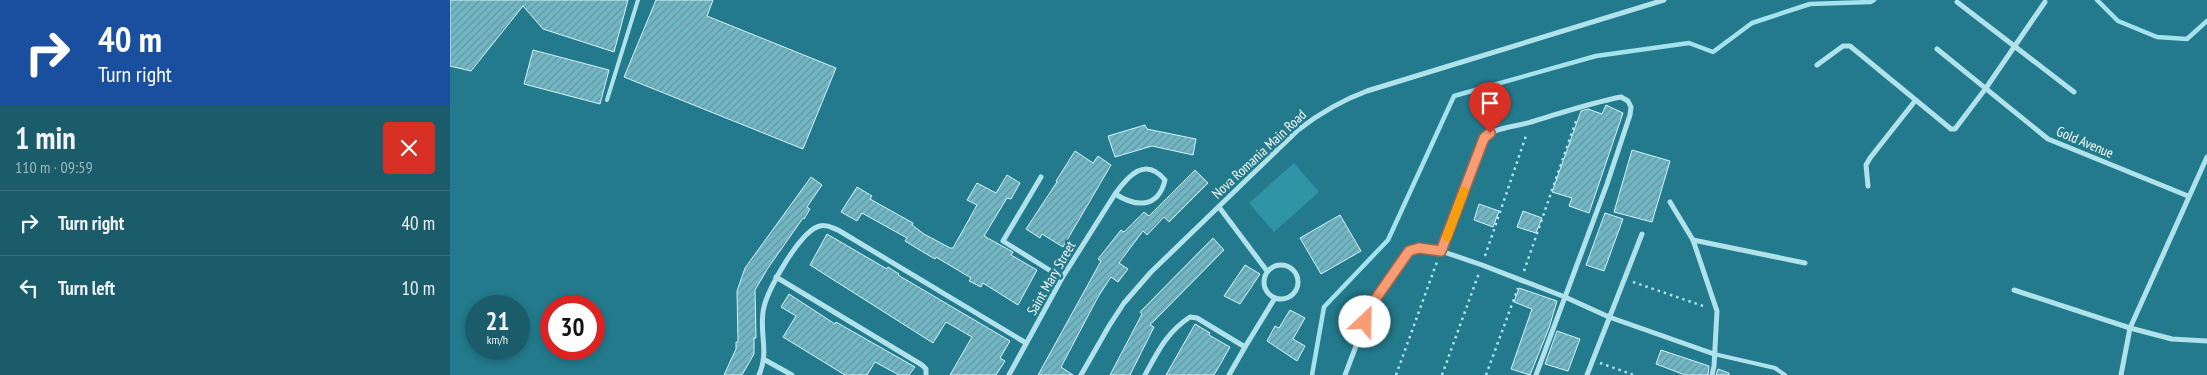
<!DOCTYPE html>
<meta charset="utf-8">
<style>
:root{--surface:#1a5c69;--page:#276571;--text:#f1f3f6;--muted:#9fbac0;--line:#38717d}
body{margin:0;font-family:"PT Sans Narrow",sans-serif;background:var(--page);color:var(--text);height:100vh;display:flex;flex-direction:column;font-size:19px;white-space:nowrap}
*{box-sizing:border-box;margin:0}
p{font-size:16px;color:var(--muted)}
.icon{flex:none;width:28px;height:28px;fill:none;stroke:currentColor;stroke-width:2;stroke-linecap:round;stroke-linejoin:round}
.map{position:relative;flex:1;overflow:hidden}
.sheet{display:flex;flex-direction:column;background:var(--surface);width:450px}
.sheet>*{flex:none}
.banner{background:#1a4fa0;color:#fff;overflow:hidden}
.speed{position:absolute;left:15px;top:295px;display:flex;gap:10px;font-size:25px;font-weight:700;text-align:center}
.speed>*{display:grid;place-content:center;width:65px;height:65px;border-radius:50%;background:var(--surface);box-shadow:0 2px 8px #0003;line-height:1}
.speed small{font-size:12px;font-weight:400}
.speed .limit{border:8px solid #d22;background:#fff;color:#111}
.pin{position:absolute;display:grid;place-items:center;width:42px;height:42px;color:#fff;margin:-51px -21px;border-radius:50% 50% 50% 0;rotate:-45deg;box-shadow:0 0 5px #0007}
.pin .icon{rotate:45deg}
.me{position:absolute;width:55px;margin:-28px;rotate:24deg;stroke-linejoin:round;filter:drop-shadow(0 0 4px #0008)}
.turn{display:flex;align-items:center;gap:18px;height:105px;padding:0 15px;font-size:22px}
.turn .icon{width:65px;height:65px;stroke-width:2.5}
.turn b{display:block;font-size:35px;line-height:42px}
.round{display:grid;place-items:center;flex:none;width:52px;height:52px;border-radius:5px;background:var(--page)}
.overview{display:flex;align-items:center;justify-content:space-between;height:85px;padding:0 15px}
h1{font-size:30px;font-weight:700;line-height:38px}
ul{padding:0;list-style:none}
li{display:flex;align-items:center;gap:15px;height:65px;padding:0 15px;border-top:1px solid var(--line)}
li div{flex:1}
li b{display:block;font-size:19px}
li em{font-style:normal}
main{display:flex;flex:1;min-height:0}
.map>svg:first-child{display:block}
.grass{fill:#2f94a6}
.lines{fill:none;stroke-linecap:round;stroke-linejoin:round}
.stream{stroke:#a4e2ec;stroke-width:4.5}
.building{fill:url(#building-hatch);stroke:#d5f3f8}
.path{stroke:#b0e2eb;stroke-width:2.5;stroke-dasharray:2.5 4;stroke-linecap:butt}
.lane{stroke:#b0e2eb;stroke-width:4}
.street{stroke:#b0e2eb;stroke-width:5}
.route-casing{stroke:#a1654b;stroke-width:12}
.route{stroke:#f79c73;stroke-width:9}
.slow{stroke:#f59e0b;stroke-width:9}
.labels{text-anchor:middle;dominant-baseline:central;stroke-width:5;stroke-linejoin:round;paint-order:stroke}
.street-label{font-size:14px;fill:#fff;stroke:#227a8c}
</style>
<main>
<section class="sheet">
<div class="banner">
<div class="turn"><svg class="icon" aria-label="right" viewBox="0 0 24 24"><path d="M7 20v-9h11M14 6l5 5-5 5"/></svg><div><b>40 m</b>Turn right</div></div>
</div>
<div class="overview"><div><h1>1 min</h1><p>110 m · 09:59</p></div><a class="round" style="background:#d93025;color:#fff"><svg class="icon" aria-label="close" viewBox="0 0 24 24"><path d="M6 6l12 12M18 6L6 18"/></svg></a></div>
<ul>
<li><svg class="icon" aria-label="right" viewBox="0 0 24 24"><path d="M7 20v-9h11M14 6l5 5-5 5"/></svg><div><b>Turn right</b></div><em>40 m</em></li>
<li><svg class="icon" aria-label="left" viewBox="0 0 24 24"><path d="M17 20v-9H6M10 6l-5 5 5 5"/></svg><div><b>Turn left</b></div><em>10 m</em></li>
</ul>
</section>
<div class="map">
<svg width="1757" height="375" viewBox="0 0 1757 375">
<defs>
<pattern id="building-hatch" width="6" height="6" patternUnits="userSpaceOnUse" patternTransform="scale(1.25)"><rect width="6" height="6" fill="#70b6c3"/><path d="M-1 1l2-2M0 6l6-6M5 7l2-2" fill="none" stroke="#65969f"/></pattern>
</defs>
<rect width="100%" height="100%" fill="#227a8c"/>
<path class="grass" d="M844 163 869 192 824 232 799 203Z"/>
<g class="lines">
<g class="stream">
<path d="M1647 0 1668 21 1707 37 1737 39 1757 21"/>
<path d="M862 375 874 307 938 240 1004 96 1146 56 1239 43 1263 52 1302 23 1360 4 1421 2 1424 0"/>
</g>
</g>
<g class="building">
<path d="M0 0H178L164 52 93 29 73 6 21 71 0 66Z"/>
<path d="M206 0H263L257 16 386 68 353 149 174 77Z"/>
<path d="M83 50 159 70 150 104 74 84Z"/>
<path d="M1156 105 1173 113 1139 213 1119 206 1122 198 1102 192 1131 111 1138 109 1152 114Z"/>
<path d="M695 125 697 129 746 139 743 155 702 146 665 157 658 136Z"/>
<path d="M1182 150 1220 161 1202 222 1164 212Z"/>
<path d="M625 151 643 163 648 156 661 165 613 247 592 234 590 238 576 229 607 182 606 181Z"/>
<path d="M745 170 758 183 719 222 714 217 697 235 693 231 669 263 678 269 668 282 661 277 648 297 611 367 623 375H588L651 261 648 259 671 230 674 232 694 212 699 216Z"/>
<path d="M557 175 570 183 561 199 557 198 534 236 563 252 561 255 587 270 568 305 533 283 531 287 519 281 521 278 486 257 485 259 473 252 455 241 457 238 412 213 407 221 391 212 407 187 422 196 420 199 463 223 462 225 474 234 500 248H503L527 205 517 200 527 183 546 193Z"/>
<path d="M361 177 372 185 357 207 360 209 354 219 353 218 318 268 305 290 306 338H304V354L292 375H274L286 349V342H288L287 291 295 268Z"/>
<path d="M1029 204 1049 211 1043 227 1024 220Z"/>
<path d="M1073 211 1092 218 1086 233 1067 227Z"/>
<path d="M1155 213 1173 219 1154 271 1136 265Z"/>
<path d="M890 215 911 251 871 274 850 238Z"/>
<path d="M377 234 437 269 438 267 449 274 448 275 560 341 550 358 555 361 546 375H500L522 337 496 322 483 343 360 265Z"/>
<path d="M763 238 774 250 700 325 704 327 680 375H660L692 314 690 312Z"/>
<path d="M795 265 810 274 790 304 774 296Z"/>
<path d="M1069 288 1107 301 1099 328 1080 375 1061 369 1082 309 1064 302Z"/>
<path d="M339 294 385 324 386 322 465 367 459 375H449L425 362 417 375H395L333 337 346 316 331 307Z"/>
<path d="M840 310 855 318 843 339 855 346 847 361 817 341 825 326 829 328Z"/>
<path d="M745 324 760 333 759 335 780 347 771 363 764 375H716Z"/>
<path d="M1107 331 1130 339 1118 371 1095 364Z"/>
<path d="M1211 350 1259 366 1258 375H1235L1206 364Z"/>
<path d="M1268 369 1279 373V375H1266Z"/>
</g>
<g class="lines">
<g class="path">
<path d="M1035 256 1077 133"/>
<path d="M1074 271 1127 118"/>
<path d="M1183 282 1256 307"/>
<path d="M1150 363 1184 375"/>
<path d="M946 375 988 259"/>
<path d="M992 375 1029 273"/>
<path d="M1036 375 1068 288"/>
</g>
<g class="lane">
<path d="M157 100 188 0"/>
<path d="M1264 354 1325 368 1335 375"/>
</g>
<g class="street">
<path d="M1507 2 1624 92"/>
<path d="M1487 49 1598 139 1738 196"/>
<path d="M1367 65 1393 46H1400L1501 129H1505L1536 88 1595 2"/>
<path d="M591 177 553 241 612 278"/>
<path d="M1418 186 1416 165 1420 158 1465 101"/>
<path d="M1220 202 1243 240 1267 311 1264 366 1262 375"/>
<path d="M769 207 817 271"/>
<path d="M1243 240 1355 263"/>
<path d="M991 251 1034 138C1045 127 1066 127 1081 122 1111 113 1140 103 1171 97L1178 101 1181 107 1180 115 1157 184 1086 375"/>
<circle cx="831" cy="282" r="17"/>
<path d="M326 277 472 365 476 369V375"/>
<path d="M1564 290 1680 328 1722 339 1757 341"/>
<path d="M795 347 825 298"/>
<path d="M315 360 342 375"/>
<path d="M309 375C320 350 308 331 314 307 318 288 351 230 370 226 377 224 382 228 388 230L576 343"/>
<path d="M559 375 612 278 665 194C678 176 695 156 715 180 708 209 686 207 665 194"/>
<path d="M631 375 659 326 674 303 701 272 848 130C870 113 890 101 917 91L1214 0"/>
<path d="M695 375C708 351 717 332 740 317L747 318 795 347 779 375"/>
<path d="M895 375 922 304 959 251 969 248 991 251 1032 265 1115 297 1159 317 1264 354"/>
<path d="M1137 375 1192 234"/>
<path d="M1671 375 1680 328 1757 157"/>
</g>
</g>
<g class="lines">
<defs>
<path id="route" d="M915 322 922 304 959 251 969 248 991 251 1034 138 1040 133"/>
</defs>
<use href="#route" class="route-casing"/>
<use href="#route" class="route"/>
<path class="slow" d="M997 237 1014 191"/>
</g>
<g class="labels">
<g class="street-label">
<text transform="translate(1635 142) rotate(23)">Gold Avenue</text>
<text transform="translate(809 154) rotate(-43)">Nova Romania Main Road</text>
<text transform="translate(601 278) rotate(-60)">Saint Mary Street</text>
</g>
</g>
</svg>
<div class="speed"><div>21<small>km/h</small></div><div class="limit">30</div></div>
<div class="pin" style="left:1040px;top:133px;background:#d93025"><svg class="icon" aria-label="arrive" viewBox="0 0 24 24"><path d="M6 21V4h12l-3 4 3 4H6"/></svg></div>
<svg class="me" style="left:915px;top:322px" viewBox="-20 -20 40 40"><circle r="19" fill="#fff"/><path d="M0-13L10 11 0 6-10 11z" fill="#f79c73"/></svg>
</div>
</main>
